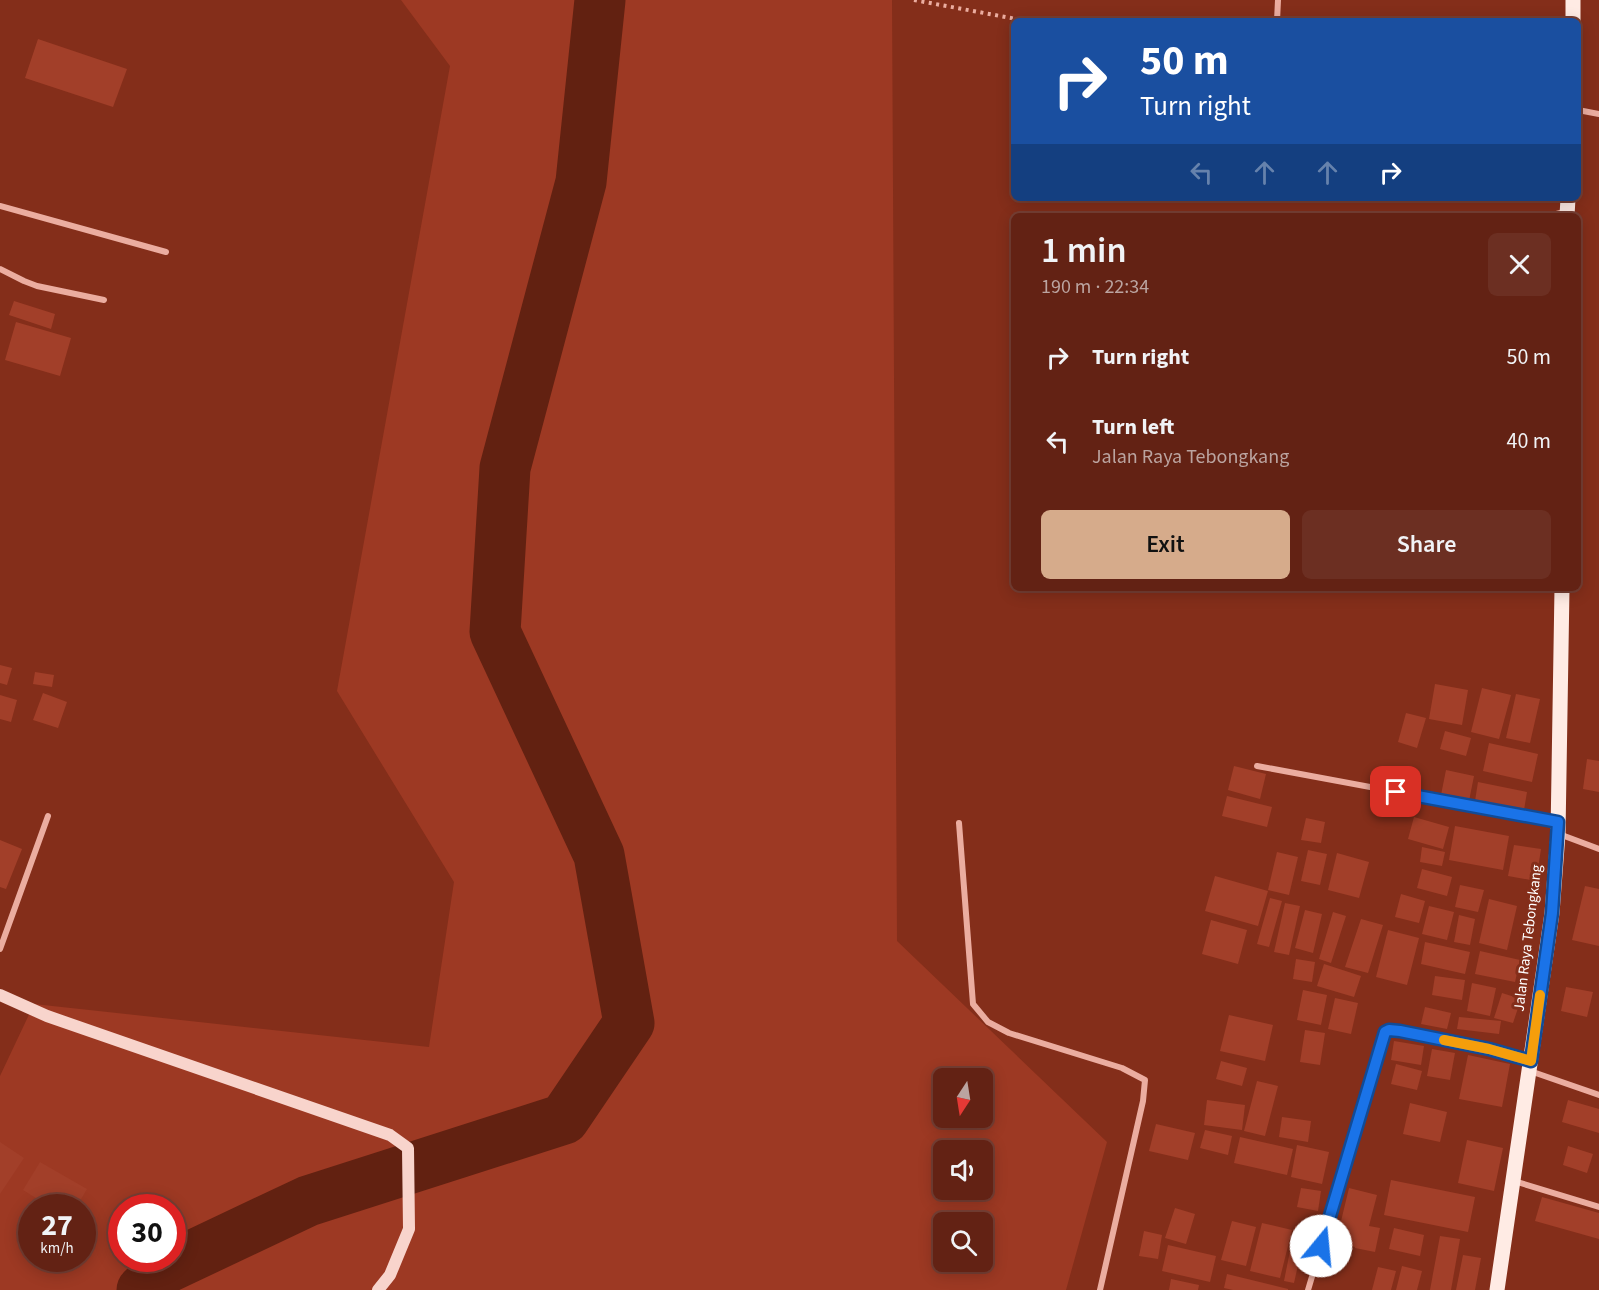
<!DOCTYPE html>
<meta charset="utf-8">
<style>
:root{--surface:#632214;--page:#6c2f22;--text:#f1f3f6;--muted:#bba4a0;--line:#773f34;--accent:#d6ab8b}
body{margin:0;font-family:"Source Sans 3",sans-serif;background:var(--page);color:var(--text);height:100vh;display:flex;flex-direction:column;font-size:22px;white-space:nowrap}
*{box-sizing:border-box;margin:0}
p{font-size:20px;color:var(--muted)}
.icon{flex:none;width:33px;height:33px;fill:none;stroke:currentColor;stroke-width:2;stroke-linecap:round;stroke-linejoin:round}
.map{position:relative;flex:1;overflow:hidden}
.drawer{position:absolute;left:1011px;top:213px;width:570px;height:378px;display:flex;flex-direction:column;background:var(--surface);border-radius:9px;box-shadow:0 3px 15px #0003,0 0 0 2px var(--line)}
.drawer>*{flex:none}
.guide{position:absolute;left:1011px;top:18px;width:570px;height:183px;border-radius:9px;box-shadow:0 3px 15px #0003,0 0 0 2px var(--line);background:#1a4fa0;color:#fff;overflow:hidden}
.needle{width:39px;rotate:192deg}
.controls{position:absolute;left:933px;top:1068px;display:grid;gap:12px}
.controls a{display:grid;place-items:center;width:60px;height:60px;border-radius:9px;background:var(--surface);box-shadow:0 3px 15px #0003,0 0 0 2px var(--line);font-size:30px}
.speed{position:absolute;left:18px;top:1194px;display:flex;gap:12px;font-size:30px;font-weight:700;text-align:center}
.speed>*{display:grid;place-content:center;width:78px;height:78px;border-radius:50%;background:var(--surface);box-shadow:0 3px 15px #0003,0 0 0 2px var(--line);line-height:1}
.speed small{font-size:15px;font-weight:400}
.speed .limit{border:9px solid #d22;background:#fff;color:#111}
.pin{position:absolute;display:grid;place-items:center;width:51px;height:51px;color:#fff;margin:-26px;border-radius:12px;box-shadow:0 3px 9px #0006}
.me{position:absolute;width:66px;margin:-33px;rotate:17deg;stroke-linejoin:round;filter:drop-shadow(0 0 4px #0008)}
.turn{display:flex;align-items:center;gap:21px;height:126px;padding:0 30px;font-size:27px}
.turn .icon{width:78px;height:78px;stroke-width:2.5}
.turn b{display:block;font-size:42px;line-height:51px}
.lanes{display:flex;align-items:center;height:57px;padding:0 30px;background:#0003;justify-content:center;gap:30px;direction:ltr}
.lanes .off{opacity:.35}
.round{display:grid;place-items:center;flex:none;width:63px;height:63px;border-radius:9px;background:var(--page)}
.summary{display:flex;align-items:center;justify-content:space-between;height:102px;padding:0 30px}
h1{font-size:36px;font-weight:600;line-height:45px}
.cta{display:flex;gap:12px;margin-top:auto;padding:12px 30px}
.cta a{flex:1;height:69px;border-radius:9px;background:var(--accent);color:#111;font-size:24px;font-weight:600;line-height:69px;text-align:center}
.cta a+a{background:var(--page);color:var(--text)}
ul{padding:0;list-style:none}
li{display:flex;align-items:center;gap:18px;height:84px;padding:0 30px}
li div{flex:1}
li b{display:block;font-size:22px}
li em{font-style:normal}
.map>svg:first-child{display:block}
.green{fill:#9d3923;fill-rule:evenodd}
.lines{fill:none;stroke-linecap:round;stroke-linejoin:round}
.river{stroke:#622111;stroke-width:51}
.building{fill:#a23f29}
.path{stroke:#ebada0;stroke-width:4;stroke-dasharray:3 4.5;stroke-linecap:butt}
.lane{stroke:#ebada0;stroke-width:4.5}
.street{stroke:#ebada0;stroke-width:6}
.secondary{stroke:#f8d4cc;stroke-width:12}
.primary{stroke:#ffebe4;stroke-width:15}
.route-casing{stroke:#114b97;stroke-width:15}
.route{stroke:#1a73e8;stroke-width:10}
.slow{stroke:#f59e0b;stroke-width:10}
.labels{text-anchor:middle;dominant-baseline:central;stroke-width:6;stroke-linejoin:round;paint-order:stroke}
.street-label{font-size:15px;fill:#fff;stroke:#842e1a}
</style>
<div class="map">
<svg width="1599" height="1290" viewBox="0 0 1599 1290">
<rect width="100%" height="100%" fill="#842e1a"/>
<path class="green" d="M401 0H892L897 941 1107 1142 1066 1290H0V1076L34 1004 429 1047 454 882 337 691 450 66ZM944 1078H982V1118H944ZM944 1150H982V1190H944ZM32 1208H82V1258H32ZM122 1208H172V1258H122ZM944 1222H982V1262H944Z"/>
<g class="lines">
<path class="river" d="M142 1290 162 1270 308 1201 564 1119 629 1023 599 855 495 632 505 468 581 182 600 0"/>
</g>
<g class="building">
<path d="M38 39 127 69 113 107 25 78Z"/>
<path d="M14 301 55 314 51 329 9 315Z"/>
<path d="M16 322 71 338 60 376 5 360Z"/>
<path d="M0 665 12 668 7 685 0 683Z"/>
<path d="M35 672 54 675 52 687 33 684Z"/>
<path d="M1435 684 1468 690 1462 725 1429 719Z"/>
<path d="M1482 688 1511 695 1499 739 1471 732Z"/>
<path d="M43 693 67 702 58 728 33 720Z"/>
<path d="M1516 694 1540 699 1530 743 1506 738Z"/>
<path d="M0 695 17 700 11 722 0 719Z"/>
<path d="M1406 713 1426 718 1417 748 1398 742Z"/>
<path d="M1445 731 1471 738 1466 756 1440 749Z"/>
<path d="M1489 743 1538 754 1532 782 1483 771Z"/>
<path d="M1587 759 1599 761V792L1583 789Z"/>
<path d="M1234 766 1266 774 1260 799 1228 790Z"/>
<path d="M1446 770 1474 776 1469 801 1441 795Z"/>
<path d="M1478 782 1527 792 1524 810 1475 801Z"/>
<path d="M1227 796 1272 807 1267 827 1222 816Z"/>
<path d="M1414 817 1449 827 1443 849 1408 839Z"/>
<path d="M1306 818 1325 822 1321 843 1301 840Z"/>
<path d="M1455 826 1509 836 1503 870 1449 860Z"/>
<path d="M0 840 22 849 6 889 0 887Z"/>
<path d="M1514 845 1541 849 1536 881 1508 876Z"/>
<path d="M1422 847 1445 852 1442 866 1420 862Z"/>
<path d="M1308 850 1327 854 1320 885 1301 881Z"/>
<path d="M1277 852 1298 857 1289 895 1268 890Z"/>
<path d="M1337 853 1369 862 1359 898 1328 890Z"/>
<path d="M1422 869 1452 877 1447 896 1417 888Z"/>
<path d="M1215 876 1268 891 1258 926 1205 911Z"/>
<path d="M1460 885 1484 890 1478 912 1455 907Z"/>
<path d="M1585 886 1599 889V946L1572 940Z"/>
<path d="M1401 894 1425 901 1419 923 1395 917Z"/>
<path d="M1270 898 1282 901 1269 947 1257 944Z"/>
<path d="M1489 899 1517 906 1507 950 1479 943Z"/>
<path d="M1285 903 1300 906 1289 955 1274 952Z"/>
<path d="M1429 906 1454 912 1447 940 1422 934Z"/>
<path d="M1305 910 1322 914 1313 953 1295 948Z"/>
<path d="M1333 912 1346 916 1331 963 1319 959Z"/>
<path d="M1459 915 1475 919 1470 945 1454 942Z"/>
<path d="M1361 919 1383 925 1368 973 1345 967Z"/>
<path d="M1211 920 1247 930 1238 964 1202 954Z"/>
<path d="M1388 930 1419 938 1407 985 1376 977Z"/>
<path d="M1425 942 1470 952 1465 974 1421 964Z"/>
<path d="M1480 951 1520 960 1515 982 1475 974Z"/>
<path d="M1296 959 1315 962 1312 982 1293 979Z"/>
<path d="M1324 964 1361 976 1354 997 1317 986Z"/>
<path d="M1435 976 1465 980 1462 1000 1432 995Z"/>
<path d="M1472 983 1496 988 1490 1016 1467 1011Z"/>
<path d="M1566 987 1593 992 1587 1017 1561 1011Z"/>
<path d="M1303 990 1327 995 1321 1025 1297 1020Z"/>
<path d="M1502 993 1521 999 1513 1023 1494 1018Z"/>
<path d="M1335 998 1358 1003 1351 1034 1328 1029Z"/>
<path d="M1425 1007 1451 1013 1447 1029 1421 1024Z"/>
<path d="M1229 1015 1273 1025 1265 1061 1220 1051Z"/>
<path d="M1459 1017 1501 1021 1499 1034 1457 1029Z"/>
<path d="M1305 1030 1325 1033 1320 1065 1300 1062Z"/>
<path d="M1394 1041 1424 1046 1421 1065 1391 1060Z"/>
<path d="M1432 1049 1455 1053 1450 1080 1427 1076Z"/>
<path d="M1468 1055 1510 1064 1502 1107 1459 1099Z"/>
<path d="M1221 1061 1247 1068 1242 1086 1216 1079Z"/>
<path d="M1396 1064 1422 1071 1417 1090 1391 1084Z"/>
<path d="M1257 1081 1278 1086 1265 1136 1244 1131Z"/>
<path d="M1207 1100 1245 1105 1242 1130 1204 1125Z"/>
<path d="M1568 1100 1599 1109V1133L1562 1122Z"/>
<path d="M1410 1103 1447 1112 1440 1142 1403 1134Z"/>
<path d="M1282 1117 1311 1121 1308 1142 1279 1137Z"/>
<path d="M1156 1124 1195 1133 1188 1160 1149 1151Z"/>
<path d="M1205 1130 1232 1136 1228 1155 1200 1148Z"/>
<path d="M1240 1137 1293 1149 1287 1175 1234 1163Z"/>
<path d="M1467 1140 1503 1148 1494 1191 1458 1183Z"/>
<path d="M0 1142 24 1158 0 1194Z"/>
<path d="M1297 1145 1329 1152 1322 1184 1291 1177Z"/>
<path d="M1568 1146 1593 1154 1587 1173 1563 1165Z"/>
<path d="M40 1162 87 1189 76 1208H52L23 1190Z"/>
<path d="M1391 1180 1475 1197 1468 1232 1384 1215Z"/>
<path d="M1301 1188 1321 1191 1318 1211 1297 1207Z"/>
<path d="M1349 1188 1377 1195 1369 1226 1380 1228 1375 1252 1355 1248V1247L1336 1242Z"/>
<path d="M1542 1197 1599 1213V1239L1535 1221Z"/>
<path d="M1175 1208 1195 1214 1186 1244 1165 1238Z"/>
<path d="M1232 1221 1256 1227 1246 1266 1221 1260Z"/>
<path d="M1262 1223 1292 1230 1280 1278 1250 1271Z"/>
<path d="M1295 1226 1306 1229 1294 1283 1284 1281Z"/>
<path d="M1394 1228 1424 1235 1420 1256 1389 1249Z"/>
<path d="M1144 1231 1162 1235 1158 1259 1139 1256Z"/>
<path d="M1440 1236 1460 1239 1451 1290H1430Z"/>
<path d="M1168 1245 1216 1256 1210 1282 1162 1271Z"/>
<path d="M1463 1255 1481 1258 1475 1290H1456Z"/>
<path d="M1402 1266 1422 1271 1417 1290H1396Z"/>
<path d="M1378 1267 1396 1271 1391 1290H1372Z"/>
<path d="M1227 1274 1288 1289V1290H1233L1224 1288Z"/>
<path d="M1171 1279 1199 1285 1198 1290H1169Z"/>
</g>
<g class="lines">
<path class="path" d="M914 0 1027 21"/>
<path class="lane" d="M1547 216 1564 211"/>
<g class="street">
<path d="M1277 21 1278 0"/>
<path d="M1578 110 1599 114"/>
<path d="M0 206 166 252"/>
<path d="M0 269 24 281 37 286 104 300"/>
<path d="M1257 766 1558 822"/>
<path d="M959 823 973 1004 988 1022 1009 1033 1122 1068 1145 1080 1143 1101 1100 1290"/>
<path d="M1559 834 1599 849"/>
<path d="M0 949 48 816"/>
<path d="M1530 1071 1599 1095"/>
<path d="M1514 1181 1599 1207"/>
<path d="M1308 1290 1385 1032 1389 1030 1399 1031 1489 1049 1530 1061"/>
</g>
<path class="secondary" d="M0 995 47 1016 390 1135 408 1148 409 1229 390 1275 378 1290"/>
<g class="primary">
<path d="M1573 21V0"/>
<path d="M1567 216 1568 198"/>
<path d="M1497 1290 1552 913 1558 834 1562 588"/>
</g>
</g>
<g class="lines">
<defs>
<path id="route" d="M1321 1246 1385 1032 1389 1030 1400 1031 1489 1049 1531 1061 1552 913 1558 822 1396 792"/>
</defs>
<use href="#route" class="route-casing"/>
<use href="#route" class="route"/>
<path class="slow" d="M1444 1040 1489 1049 1531 1061 1540 995"/>
</g>
<g class="labels">
<g class="street-label">
<text transform="translate(1528 938) rotate(-83)">Jalan Raya Tebongkang</text>
</g>
</g>
</svg>
<div class="controls">
<a><svg class="needle" viewBox="-14 -14 28 28"><path d="M0-13l5 13h-10z" fill="#e53935"/><path d="M0 13l5-13h-10z" fill="#bba4a0"/></svg></a>
<a><svg class="icon" aria-label="sound" viewBox="0 0 24 24"><path d="M4 9h4l5-4v14l-5-4H4zM17 9q2 3 0 6"/></svg></a>
<a><svg class="icon" aria-label="search" viewBox="0 0 24 24"><circle cx="10" cy="10" r="6"/><path d="M15 15l6 6"/></svg></a>
</div>
<div class="speed"><div>27<small>km/h</small></div><div class="limit">30</div></div>
<div class="pin" style="left:1396px;top:792px;background:#d93025"><svg class="icon" aria-label="arrive" viewBox="0 0 24 24"><path d="M6 21V4h12l-3 4 3 4H6"/></svg></div>
<svg class="me" style="left:1321px;top:1246px" viewBox="-20 -20 40 40"><circle r="19" fill="#fff"/><path d="M0-13L10 11 0 6-10 11z" fill="#1a73e8"/></svg>
<div class="guide">
<div class="turn"><svg class="icon" aria-label="right" viewBox="0 0 24 24"><path d="M7 20v-9h11M14 6l5 5-5 5"/></svg><div><b>50 m</b>Turn right</div></div>
<div class="lanes"><svg class="icon off" aria-label="left" viewBox="0 0 24 24"><path d="M17 20v-9H6M10 6l-5 5 5 5"/></svg><svg class="icon off" aria-label="ahead" viewBox="0 0 24 24"><path d="M12 20V5M6 11l6-6 6 6"/></svg><svg class="icon off" aria-label="ahead" viewBox="0 0 24 24"><path d="M12 20V5M6 11l6-6 6 6"/></svg><svg class="icon" aria-label="right" viewBox="0 0 24 24"><path d="M7 20v-9h11M14 6l5 5-5 5"/></svg></div>
</div>
<section class="drawer">
<div class="summary"><div><h1>1 min</h1><p>190 m · 22:34</p></div><a class="round"><svg class="icon" aria-label="close" viewBox="0 0 24 24"><path d="M6 6l12 12M18 6L6 18"/></svg></a></div>
<ul>
<li><svg class="icon" aria-label="right" viewBox="0 0 24 24"><path d="M7 20v-9h11M14 6l5 5-5 5"/></svg><div><b>Turn right</b></div><em>50 m</em></li>
<li><svg class="icon" aria-label="left" viewBox="0 0 24 24"><path d="M17 20v-9H6M10 6l-5 5 5 5"/></svg><div><b>Turn left</b><p>Jalan Raya Tebongkang</p></div><em>40 m</em></li>
</ul>
<div class="cta"><a>Exit</a><a>Share</a></div>
</section>
</div>
